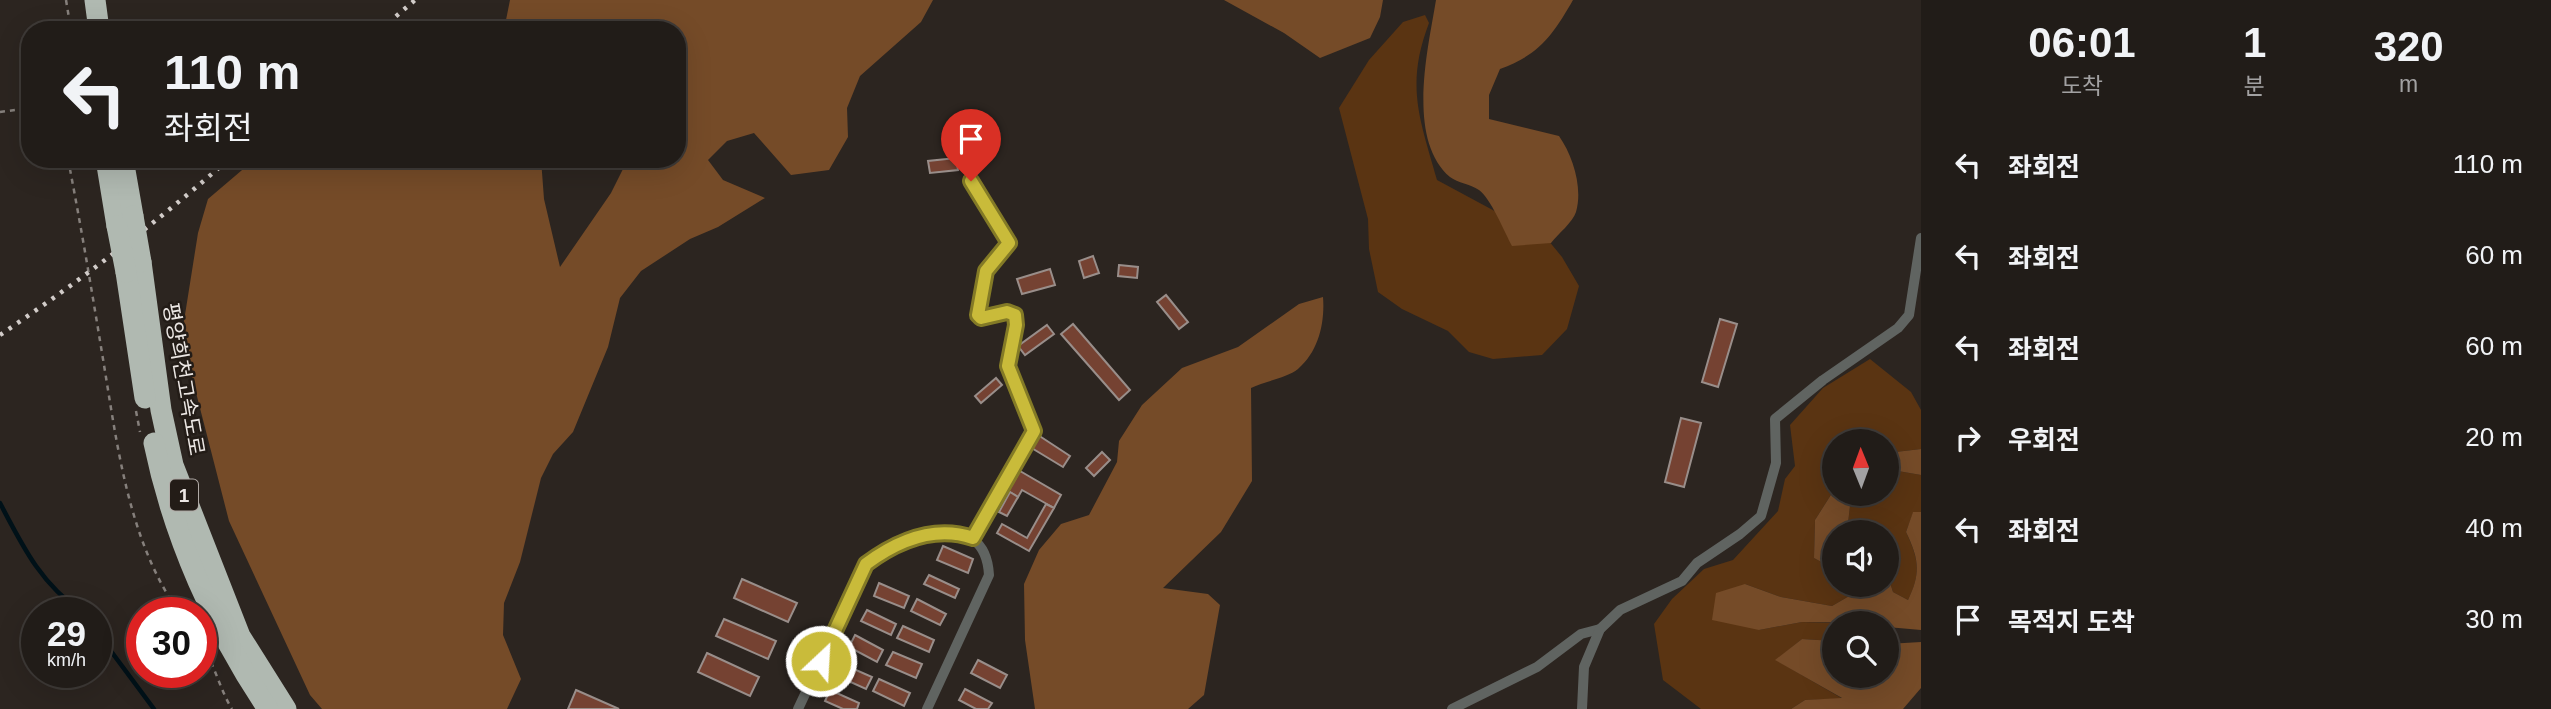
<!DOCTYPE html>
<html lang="ko">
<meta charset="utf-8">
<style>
:root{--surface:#211c18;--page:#2d2925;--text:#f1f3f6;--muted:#a2a1a2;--line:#3e3a37}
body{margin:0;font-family:Helvetica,"Noto Sans KR",sans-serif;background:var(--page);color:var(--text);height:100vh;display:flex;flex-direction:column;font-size:26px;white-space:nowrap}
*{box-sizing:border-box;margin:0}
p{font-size:23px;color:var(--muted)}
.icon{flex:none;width:38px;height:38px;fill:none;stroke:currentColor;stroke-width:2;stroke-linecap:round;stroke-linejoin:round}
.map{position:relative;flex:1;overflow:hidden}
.panel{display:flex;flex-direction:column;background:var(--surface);width:630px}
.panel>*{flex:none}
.hud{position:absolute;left:21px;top:21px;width:665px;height:147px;border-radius:28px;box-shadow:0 7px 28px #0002,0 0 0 2px var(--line);background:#211c18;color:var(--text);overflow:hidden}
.needle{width:46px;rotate:359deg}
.buttons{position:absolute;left:1822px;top:429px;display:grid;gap:14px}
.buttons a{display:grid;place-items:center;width:77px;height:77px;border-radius:50%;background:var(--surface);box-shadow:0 7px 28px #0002,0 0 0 2px var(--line);font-size:35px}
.speed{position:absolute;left:21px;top:597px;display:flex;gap:14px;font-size:35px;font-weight:700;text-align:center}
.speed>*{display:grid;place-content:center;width:91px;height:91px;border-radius:50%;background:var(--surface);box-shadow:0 7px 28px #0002,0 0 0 2px var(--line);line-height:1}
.speed small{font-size:18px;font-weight:400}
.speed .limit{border:10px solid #d22;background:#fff;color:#111}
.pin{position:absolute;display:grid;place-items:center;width:60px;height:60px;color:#fff;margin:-72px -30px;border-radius:50% 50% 50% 0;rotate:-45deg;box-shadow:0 0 7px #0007}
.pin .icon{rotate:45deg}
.me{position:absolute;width:77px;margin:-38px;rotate:25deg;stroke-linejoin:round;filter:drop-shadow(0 0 5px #0008)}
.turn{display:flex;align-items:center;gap:24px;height:147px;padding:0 28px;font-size:32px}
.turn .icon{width:91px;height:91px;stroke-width:2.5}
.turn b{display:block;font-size:49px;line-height:60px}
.eta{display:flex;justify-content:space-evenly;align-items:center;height:119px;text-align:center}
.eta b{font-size:42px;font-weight:600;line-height:49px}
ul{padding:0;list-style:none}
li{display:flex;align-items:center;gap:21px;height:91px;padding:0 28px}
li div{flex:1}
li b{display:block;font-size:26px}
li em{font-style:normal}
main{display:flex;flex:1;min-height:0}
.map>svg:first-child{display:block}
.green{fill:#5a3412}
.forest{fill:#754b28}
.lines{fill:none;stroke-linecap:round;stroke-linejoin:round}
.stream{stroke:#001118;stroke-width:4.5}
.building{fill:#754232;stroke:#998e8a;stroke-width:2}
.path{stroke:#86807c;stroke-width:2.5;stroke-dasharray:5 5;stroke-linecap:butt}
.minor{stroke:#606461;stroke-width:10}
.motorway{stroke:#b0b9b1;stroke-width:21}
.rail{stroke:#d2ccc9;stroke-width:4.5;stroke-dasharray:3.5 7;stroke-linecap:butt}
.motorway-bridge{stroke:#b0b9b1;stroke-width:21}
.route-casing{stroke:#837a26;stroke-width:18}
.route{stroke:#c9bb3a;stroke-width:12}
.labels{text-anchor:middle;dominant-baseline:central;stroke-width:5;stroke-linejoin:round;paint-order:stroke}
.shield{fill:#231c17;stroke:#b0aaa6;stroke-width:2}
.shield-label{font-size:19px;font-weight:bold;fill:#ece7e4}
.street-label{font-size:21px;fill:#ece7e4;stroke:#231c17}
</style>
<main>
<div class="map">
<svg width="1921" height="709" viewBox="0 0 1921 709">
<rect width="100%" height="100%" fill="#2c2520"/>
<g class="green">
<path d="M1425 15 1429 23C1405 86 1420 119 1437 180L1502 215 1539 229 1562 257 1579 286 1567 329 1542 355 1493 359 1469 352 1448 331 1402 309 1378 292 1369 249 1368 219 1339 108 1369 60 1403 22Z"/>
<path d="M1870 359 1911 392 1921 410V449L1887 453 1886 441H1834V490L1815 520 1814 558 1834 569V584L1858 585 1851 595 1832 606 1781 597 1745 584 1759 630 1802 622 1834 623V641L1802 639 1776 660 1843 699 1805 700 1791 709H1701L1663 680 1654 624 1672 599 1704 569 1733 560 1778 511 1785 479 1795 466 1790 425 1823 388Z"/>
<path d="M1898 471 1921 475V512L1913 513 1906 532C1919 560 1921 573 1908 600L1893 592 1887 573 1886 532H1847L1850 506 1858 494H1886L1887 475Z"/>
</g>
<g class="forest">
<path d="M510 0H933L921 22 860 76 847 108 848 137 829 170 791 175 754 133 727 141 708 160 723 180 765 198 718 227 690 239 641 271 620 298 608 347 573 432 553 454 541 478 520 562 504 603 503 635 521 679 507 709H322L310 695 229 521 192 377 184 321 198 233 208 199 255 159H541L544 199 560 267 611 193 628 159H677V30H504Z"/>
<path d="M1224 0H1383L1380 17 1370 38 1320 58 1284 33Z"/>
<path d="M1436 0H1573C1553 35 1539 55 1500 69L1489 95V119L1559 136C1573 156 1583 188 1576 212 1573 222 1558 234 1551 243L1512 246C1505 233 1490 197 1479 190 1470 184 1458 183 1450 177 1406 139 1428 49 1436 0Z"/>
<path d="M1323 297C1325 322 1319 351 1298 369 1287 378 1265 381 1251 388L1252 481 1221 532 1163 588 1208 594 1220 605 1204 695 1188 709H1035L1025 640 1024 584 1039 550 1061 524 1089 515 1117 462 1119 441 1142 405 1182 368 1238 347 1299 304Z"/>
<path d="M1921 449V475L1898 471 1887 475V453Z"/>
<path d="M1834 490V494H1858L1850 506 1847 532H1834V569L1814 558 1815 520Z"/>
<path d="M1913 512H1921V630L1887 627 1886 623 1802 622 1759 630 1712 620 1716 593 1745 584 1781 597 1832 606 1851 595 1858 585 1886 584 1887 573 1893 592 1908 600C1921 573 1919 559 1906 532Z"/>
<path d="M1802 639 1834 641V676H1886L1887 644 1921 642V688L1903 709H1791L1805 700 1842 698 1775 660Z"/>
</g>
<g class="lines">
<g class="stream">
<path d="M0 503C23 547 41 584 82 612"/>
<path d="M96 631 154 709"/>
</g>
</g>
<g class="building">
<path d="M956 158 958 170 930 173 928 161Z"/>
<path d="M1093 256 1099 273 1084 278 1079 261Z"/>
<path d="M1119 265 1138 267 1137 278 1118 276Z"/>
<path d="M1050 269 1055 285 1022 294 1017 279Z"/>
<path d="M1166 295 1188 322 1179 329 1157 302Z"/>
<path d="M1720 319 1737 324 1718 387 1702 382Z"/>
<path d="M1073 324 1130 390 1119 400 1061 334Z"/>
<path d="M1047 325 1054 334 1025 355 1018 346Z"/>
<path d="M996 378 1002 385 981 403 975 396Z"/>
<path d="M1681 418 1701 423 1684 487 1665 482Z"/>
<path d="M1038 435 1070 456 1063 467 1030 447Z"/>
<path d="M1102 452 1110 460 1094 476 1086 468Z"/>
<path d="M1020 471 1061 495 1054 508 1022 490 1018 497 1008 491Z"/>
<path d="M1010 492 1018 497 1007 516 999 512Z"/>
<path d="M1046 504 1054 508 1029 551 997 533 1002 524 1027 538Z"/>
<path d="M943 546 973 559 968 573 937 560Z"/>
<path d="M929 575 959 589 955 598 924 584Z"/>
<path d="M742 579 797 603 788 622 734 598Z"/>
<path d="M879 583 909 596 904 608 874 596Z"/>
<path d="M917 599 946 614 940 625 911 611Z"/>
<path d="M867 610 896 624 891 635 861 621Z"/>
<path d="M724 619 776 641 768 659 716 636Z"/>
<path d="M903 626 934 640 929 652 897 638Z"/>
<path d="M855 635 883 650 877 662 849 647Z"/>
<path d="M893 652 922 664 916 678 886 665Z"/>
<path d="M707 653 759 677 750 696 698 672Z"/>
<path d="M978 660 1007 675 1000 688 971 673Z"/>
<path d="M840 663 872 677 866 689 835 675Z"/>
<path d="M879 679 910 693 904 706 873 691Z"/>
<path d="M965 689 992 703 988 709H976L959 700Z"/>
<path d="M576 690 619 709H568Z"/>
<path d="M830 690 859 703 857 709H843L825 701Z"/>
</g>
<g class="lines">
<g class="path">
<path d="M66 0 71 30"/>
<path d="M0 112 15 110 30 114"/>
<path d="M68 159C81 226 92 292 103 359 117 443 128 541 179 612"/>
<path d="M136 411 140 432"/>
<path d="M201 645C215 664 219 688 232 709"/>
</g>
<g class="minor">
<path d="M971 181 1009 243 986 271 978 315 981 319 1007 312 1015 315 1016 325 1008 366 1034 431 1002 492 973 538"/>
<path d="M798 709 866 564C902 537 985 504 989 575L927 709"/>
<path d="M1452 709 1537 667 1581 634 1600 629"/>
<path d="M1582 709 1584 667 1600 629 1620 610 1682 581 1697 563 1740 534 1761 516 1776 463 1775 419 1823 380 1898 328 1909 315 1921 238"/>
</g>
<g class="motorway">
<path d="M95 0 99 30"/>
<path d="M106 159 117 226"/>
<path d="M123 159 133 216"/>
<path d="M141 262 161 410 173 465 240 636 286 709"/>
<path d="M126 272 145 398"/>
<path d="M154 443C173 536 215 631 268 709"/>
</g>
<g class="rail">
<path d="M380 30 415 0"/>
<path d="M0 335C80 281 156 223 229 159"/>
</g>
<g class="motorway-bridge">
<path d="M133 216 141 262"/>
<path d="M117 226 126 272"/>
</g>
</g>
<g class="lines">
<defs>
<path id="route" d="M821 661 866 564C897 541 935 525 973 538L1034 431 1008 366 1016 325 1015 315 1007 312 981 318 978 315 986 271 1009 243 971 181"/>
</defs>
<use href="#route" class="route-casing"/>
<use href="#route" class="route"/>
</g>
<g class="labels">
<rect class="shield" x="170" y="479.5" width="28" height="31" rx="5"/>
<g class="shield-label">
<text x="184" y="495">1</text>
</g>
<g class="street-label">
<text transform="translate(184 379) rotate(80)">평양희천고속도로</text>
</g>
</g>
</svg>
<div class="buttons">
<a><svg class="needle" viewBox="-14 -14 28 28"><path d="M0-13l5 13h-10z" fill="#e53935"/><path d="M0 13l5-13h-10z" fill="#a2a1a2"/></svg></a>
<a><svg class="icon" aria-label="sound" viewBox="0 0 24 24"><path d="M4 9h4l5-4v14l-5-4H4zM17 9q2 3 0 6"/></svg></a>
<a><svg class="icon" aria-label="search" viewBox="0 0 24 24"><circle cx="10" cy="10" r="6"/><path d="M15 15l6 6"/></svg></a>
</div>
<div class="speed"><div>29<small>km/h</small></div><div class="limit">30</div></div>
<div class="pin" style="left:971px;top:181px;background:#d93025"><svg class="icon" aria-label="arrive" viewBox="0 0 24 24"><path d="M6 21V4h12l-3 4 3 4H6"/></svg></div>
<svg class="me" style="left:821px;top:661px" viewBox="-20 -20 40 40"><circle r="17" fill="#c9bb3a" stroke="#fff" stroke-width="3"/><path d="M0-11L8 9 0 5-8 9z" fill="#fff"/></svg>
<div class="hud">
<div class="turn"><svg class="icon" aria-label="left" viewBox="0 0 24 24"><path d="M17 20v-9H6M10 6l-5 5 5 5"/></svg><div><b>110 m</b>좌회전</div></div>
</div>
</div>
<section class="panel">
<div class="eta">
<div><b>06:01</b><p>도착</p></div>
<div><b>1</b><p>분</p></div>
<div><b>320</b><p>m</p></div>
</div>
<ul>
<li><svg class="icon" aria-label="left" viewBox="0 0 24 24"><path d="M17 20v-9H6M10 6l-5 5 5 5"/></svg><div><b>좌회전</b></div><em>110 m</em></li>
<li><svg class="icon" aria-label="left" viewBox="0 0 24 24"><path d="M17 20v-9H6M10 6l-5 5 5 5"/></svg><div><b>좌회전</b></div><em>60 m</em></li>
<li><svg class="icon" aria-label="left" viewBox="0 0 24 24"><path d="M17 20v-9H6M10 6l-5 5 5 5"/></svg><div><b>좌회전</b></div><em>60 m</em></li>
<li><svg class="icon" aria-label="right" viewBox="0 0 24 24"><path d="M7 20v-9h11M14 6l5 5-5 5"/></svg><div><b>우회전</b></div><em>20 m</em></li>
<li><svg class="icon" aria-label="left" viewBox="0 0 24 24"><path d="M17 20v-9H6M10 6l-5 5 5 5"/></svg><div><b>좌회전</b></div><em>40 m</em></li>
<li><svg class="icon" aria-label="arrive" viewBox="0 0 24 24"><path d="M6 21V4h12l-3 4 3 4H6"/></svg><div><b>목적지 도착</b></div><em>30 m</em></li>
</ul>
</section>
</main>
